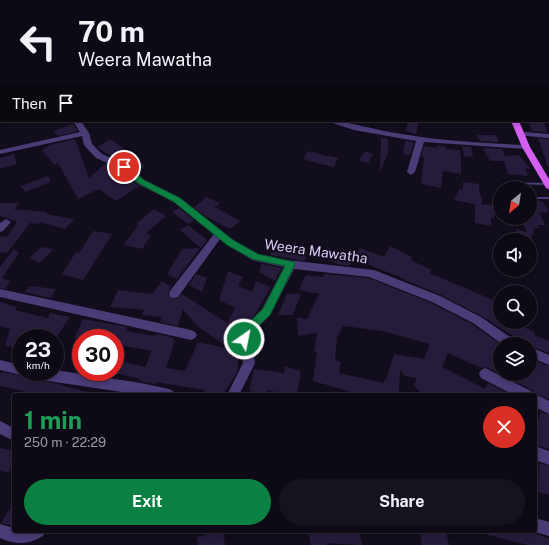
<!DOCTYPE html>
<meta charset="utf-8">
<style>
:root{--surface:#0e0a15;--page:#17131e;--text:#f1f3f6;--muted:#9b9aa0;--line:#2e2b34;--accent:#0b8043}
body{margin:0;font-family:"Public Sans",sans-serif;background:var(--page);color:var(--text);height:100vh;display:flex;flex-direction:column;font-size:15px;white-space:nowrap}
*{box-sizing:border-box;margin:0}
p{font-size:13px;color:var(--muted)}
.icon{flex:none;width:22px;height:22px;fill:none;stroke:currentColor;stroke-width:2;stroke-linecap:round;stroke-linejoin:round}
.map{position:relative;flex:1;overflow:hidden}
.drawer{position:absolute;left:12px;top:393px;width:525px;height:140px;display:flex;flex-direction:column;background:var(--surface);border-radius:4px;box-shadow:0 2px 6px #0003,0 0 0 1px var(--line)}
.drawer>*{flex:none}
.top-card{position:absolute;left:0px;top:0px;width:549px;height:122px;box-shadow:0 2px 6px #0003,0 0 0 1px var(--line);background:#0e0a15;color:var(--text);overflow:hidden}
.needle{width:26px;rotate:210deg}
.fabs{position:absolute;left:493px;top:181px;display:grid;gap:8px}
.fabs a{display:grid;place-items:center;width:44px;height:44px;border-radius:50%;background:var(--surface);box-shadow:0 2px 6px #0003,0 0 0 1px var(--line);font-size:20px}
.speed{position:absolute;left:12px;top:329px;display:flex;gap:8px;font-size:20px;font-weight:700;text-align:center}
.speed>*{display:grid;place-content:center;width:52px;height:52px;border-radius:50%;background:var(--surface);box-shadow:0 2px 6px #0003,0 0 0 1px var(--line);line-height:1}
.speed small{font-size:10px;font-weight:400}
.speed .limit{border:6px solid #d22;background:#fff;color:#111}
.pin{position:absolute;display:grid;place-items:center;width:34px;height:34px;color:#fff;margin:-17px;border:2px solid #fff;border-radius:50%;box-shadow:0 1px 4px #0007}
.me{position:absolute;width:44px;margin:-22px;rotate:33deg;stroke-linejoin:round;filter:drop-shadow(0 0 3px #0008)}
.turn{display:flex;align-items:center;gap:14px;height:84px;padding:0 12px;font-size:18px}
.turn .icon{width:52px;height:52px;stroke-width:2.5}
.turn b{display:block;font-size:28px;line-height:34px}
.then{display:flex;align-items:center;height:38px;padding:0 12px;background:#0003;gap:8px;font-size:15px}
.round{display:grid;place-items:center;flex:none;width:42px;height:42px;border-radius:21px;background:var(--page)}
.head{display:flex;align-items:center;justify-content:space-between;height:68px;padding:0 12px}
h1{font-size:24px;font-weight:700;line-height:30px;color:#1e9e55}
.cta{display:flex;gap:8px;margin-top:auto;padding:8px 12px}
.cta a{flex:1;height:46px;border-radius:24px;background:var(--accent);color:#fff;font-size:16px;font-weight:700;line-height:46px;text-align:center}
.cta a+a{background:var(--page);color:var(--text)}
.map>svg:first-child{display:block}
.building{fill:#271b3b;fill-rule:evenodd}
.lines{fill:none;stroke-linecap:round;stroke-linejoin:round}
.lane{fill:#493c77;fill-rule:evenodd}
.street{fill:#493c77;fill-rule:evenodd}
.primary{fill:#d35ef0;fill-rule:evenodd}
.route{fill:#0b8043;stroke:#07532c}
.labels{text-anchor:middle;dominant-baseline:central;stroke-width:4;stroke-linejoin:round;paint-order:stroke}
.street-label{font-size:14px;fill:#dacdfa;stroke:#120d1c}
</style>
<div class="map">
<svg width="549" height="545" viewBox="0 0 549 545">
<rect width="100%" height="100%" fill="#120d1c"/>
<g class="building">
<path d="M408 121H419L416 134 406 131Z"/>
<path d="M528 121 544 122 547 132 532 131Z"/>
<path d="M73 124 78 131 58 136 54 131Z"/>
<path d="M477 135H496L499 142 480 141Z"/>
<path d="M381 138 388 139V153L380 172Z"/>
<path d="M538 138 549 139V167H548Z"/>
<path d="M75 139 89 178 105 164 120 170 127 176 125 177 139 186 116 201 99 189 78 199 58 163 54 165 42 150 50 145Z"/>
<path d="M110 139 126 150 118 155 138 161 146 166 136 171 128 164 109 155 97 147Z"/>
<path d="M405 141 414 142 410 155 403 154Z"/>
<path d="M437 145 446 147V149L460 150 461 160V174L443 171 441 188 421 184 424 157H421L424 146 437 148Z"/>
<path d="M462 146 471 147 473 157 464 156Z"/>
<path d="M483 148 502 149 505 156 519 155 531 169 525 168 528 176 508 174 504 161H490Z"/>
<path d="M308 151 327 156 338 158 334 167 320 164 303 159Z"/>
<path d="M365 151 373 154 368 163 359 160Z"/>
<path d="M14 154 17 164 0 169V158Z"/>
<path d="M48 176 51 182 25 192 21 186Z"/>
<path d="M463 182 479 184 480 196H482V205L500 204V213H494V219L491 218V226L475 223V205H478L454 200 459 189 463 190Z"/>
<path d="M206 197 220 203 215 207 240 221 230 229 202 214 194 208Z"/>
<path d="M530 200 542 201 549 212 539 213 546 225H537L539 228H534L531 241 515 236 516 229 527 232 520 218H530Z"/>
<path d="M0 203H20L14 209 47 212 46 214 74 219 65 229 40 222 39 224 30 223 7 253 0 252V236L7 237 17 222 0 216Z"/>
<path d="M179 208 194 220 188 224 172 212Z"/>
<path d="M154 209 166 216 146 233 151 235 142 249 124 245 138 225 136 224Z"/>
<path d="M188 225 207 240 201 248 180 230Z"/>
<path d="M93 231 112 234 83 280 62 274 76 252 79 253Z"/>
<path d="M278 242 286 245 284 247 307 251 305 261 270 255Z"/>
<path d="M390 246 412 257 411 260 431 270 430 273 500 303V322H513L535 332 534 335 549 341V353L530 346V344H520L518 339 482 316 441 295 402 279 407 280 354 259 360 248 384 257Z"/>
<path d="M41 247 54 249 39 263 29 258Z"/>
<path d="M327 247 343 255 345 252 354 255 349 266 338 264 320 256Z"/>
<path d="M200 248 177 279 167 274 182 249Z"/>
<path d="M14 249 19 253 2 278 10 281 5 289 0 288V267Z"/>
<path d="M262 264 282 268 279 273H278L275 281 259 272Z"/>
<path d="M228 271 243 277 238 286 252 292 256 281 271 287 254 316 249 321 246 319 230 350 240 352 237 372 223 395H203L205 390 156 382 155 384 139 381 140 379 115 373 120 361 145 367 152 351 115 344V338H74L83 319 127 327 126 331 155 336 156 334 174 338 173 341H175L166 368 185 371 198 342 230 349 196 325 183 309 178 326 160 322 162 317 142 315 144 310 110 307 118 290 152 294 162 281 171 287 168 294 170 298H178L182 294 227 323 235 308 219 300Z"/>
<path d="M196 274 207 278 202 292 189 285Z"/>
<path d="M324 274 369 278 431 303 472 324 500 344V374L486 367 481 368 448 353 442 367 485 389 488 383 511 395H422L414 385 417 378 405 376 400 370 399 395H361L313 381 317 352H314L317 333 298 336 297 318 307 319 319 294 299 290 306 275 323 277ZM343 326 382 331 430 344 424 359 394 354 386 380 384 379V383L339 373 341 362 335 360 337 337Z"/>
<path d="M30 286 56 289 51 298 24 292Z"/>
<path d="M287 294H301L293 315H278Z"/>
<path d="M0 302 17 307 15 310 48 318 50 313 70 317 57 336 30 330 24 338H21V347L5 346 10 329 0 326Z"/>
<path d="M530 359 549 366V399L534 393 532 390 500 374H530Z"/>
<path d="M285 366 301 371 297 395H286L267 390 266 394 249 391 254 369 284 373Z"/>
<path d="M2 372 23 376 28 379 60 384 59 385 88 392 87 395H21L24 391 0 386V374Z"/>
<path d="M541 412 549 415V449L535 445V430Z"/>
<path d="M0 448 14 451V461L9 473 0 470Z"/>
<path d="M539 463 549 466V495L538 492Z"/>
<path d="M14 502V526L1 523Z"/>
<path d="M223 531 225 545H198L197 537Z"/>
<path d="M308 531H359L362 545 327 543V545H311Z"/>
<path d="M420 531H446L449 545H422Z"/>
<path d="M484 531H531L549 539V545H528L484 534Z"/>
</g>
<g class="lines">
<g class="lane">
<rect x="548" y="65" width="1" height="2"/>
<path d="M507 182 548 183H549V185L508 184 506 188H502L504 183Z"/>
<rect x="530" y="197" width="19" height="2"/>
</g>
<g class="street">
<rect x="36" y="0" width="8" height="1"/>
<rect x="195" y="0" width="5" height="1"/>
<rect x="480" y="0" width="5" height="1"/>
<rect x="0" y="3" width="1" height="4"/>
<rect x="548" y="40" width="1" height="4"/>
<rect x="0" y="44" width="1" height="4"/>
<rect x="0" y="78" width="1" height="4"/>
<path d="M73 121H81L89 133 92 144 102 154 127 165 144 180 180 198 233 240 258 254 287 260 374 270 440 296 481 317 507 335 517 340 519 344H502L473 323 432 302 369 277 294 269 270 315 251 334 250 339 253 347 255 363 239 395H227L243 363 241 347 238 339 240 332 262 309 284 267 252 260 220 239 178 297 174 298 170 297 169 294 170 291 214 234 174 202 138 184 121 169 96 158 84 145 82 136 0 154V150L80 132Z"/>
<path d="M326 121C351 121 377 131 402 134 442 141 484 143 526 145L530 147 526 149 424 142 415 172 411 175 407 172 416 141 354 130Z"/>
<path d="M524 132 549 134V138L527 136H524Z"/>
<path d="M6 219 11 222 3 231 0 232V223Z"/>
<path d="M0 289 191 330 195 332 197 335 195 338 191 340 0 297Z"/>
<path d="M530 347 549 355V365L530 357Z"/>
<path d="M0 360 21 365V372H55V370L141 383 169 389 173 391 175 395H142L28 378 23 375H21L0 370Z"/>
<path d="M485 368 531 391 533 395 535 394 549 401V414L535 407V395H514L481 378 479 374 481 370Z"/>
<path d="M0 421 14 428V441L0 434Z"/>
<path d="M535 446 549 451V465L535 460Z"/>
<path d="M535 518 549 522V536L532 531H535Z"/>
<path d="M0 524 14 528V531H45L43 536C28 545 16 545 0 538Z"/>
</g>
<g class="primary">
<rect x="513" y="0" width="4" height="1"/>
<path d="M511 121H519L530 147 549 179V189L546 188 522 147Z"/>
</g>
</g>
<path class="route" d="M121 165H127L144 180 180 198 233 240 258 254 294 262 295 264 270 315 250 334 248 342 244 343 240 342 239 339 242 329 263 309 285 266 252 259 227 245 174 202 138 183 121 169Z"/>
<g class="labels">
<g class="street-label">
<text transform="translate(316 251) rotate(8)">Weera Mawatha</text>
</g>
</g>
</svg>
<div class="fabs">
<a><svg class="needle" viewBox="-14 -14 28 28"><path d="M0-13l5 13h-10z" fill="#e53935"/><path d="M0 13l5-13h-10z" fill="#9b9aa0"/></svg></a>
<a><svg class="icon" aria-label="sound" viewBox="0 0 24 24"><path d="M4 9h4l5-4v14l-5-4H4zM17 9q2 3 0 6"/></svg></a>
<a><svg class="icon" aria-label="search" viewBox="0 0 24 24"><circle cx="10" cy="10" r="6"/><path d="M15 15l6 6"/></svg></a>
<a><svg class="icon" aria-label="layers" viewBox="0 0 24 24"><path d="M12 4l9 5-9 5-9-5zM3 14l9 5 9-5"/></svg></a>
</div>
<div class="speed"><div>23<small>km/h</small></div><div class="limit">30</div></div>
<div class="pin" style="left:124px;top:167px;background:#d93025"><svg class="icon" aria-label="arrive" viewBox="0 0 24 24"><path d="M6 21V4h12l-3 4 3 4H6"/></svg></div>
<svg class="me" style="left:244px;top:339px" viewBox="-20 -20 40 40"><circle r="17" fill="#0b8043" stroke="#fff" stroke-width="3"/><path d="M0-11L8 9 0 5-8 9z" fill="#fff"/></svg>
<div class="top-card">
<div class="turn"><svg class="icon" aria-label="left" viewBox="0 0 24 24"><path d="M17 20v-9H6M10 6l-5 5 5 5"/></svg><div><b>70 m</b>Weera Mawatha</div></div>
<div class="then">Then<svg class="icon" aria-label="arrive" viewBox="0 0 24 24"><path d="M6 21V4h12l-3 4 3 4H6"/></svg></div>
</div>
<section class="drawer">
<div class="head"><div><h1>1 min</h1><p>250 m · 22:29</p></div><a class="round" style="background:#d93025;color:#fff"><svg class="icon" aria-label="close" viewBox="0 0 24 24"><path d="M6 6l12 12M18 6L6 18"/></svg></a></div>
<div class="cta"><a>Exit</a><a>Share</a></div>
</section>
</div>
